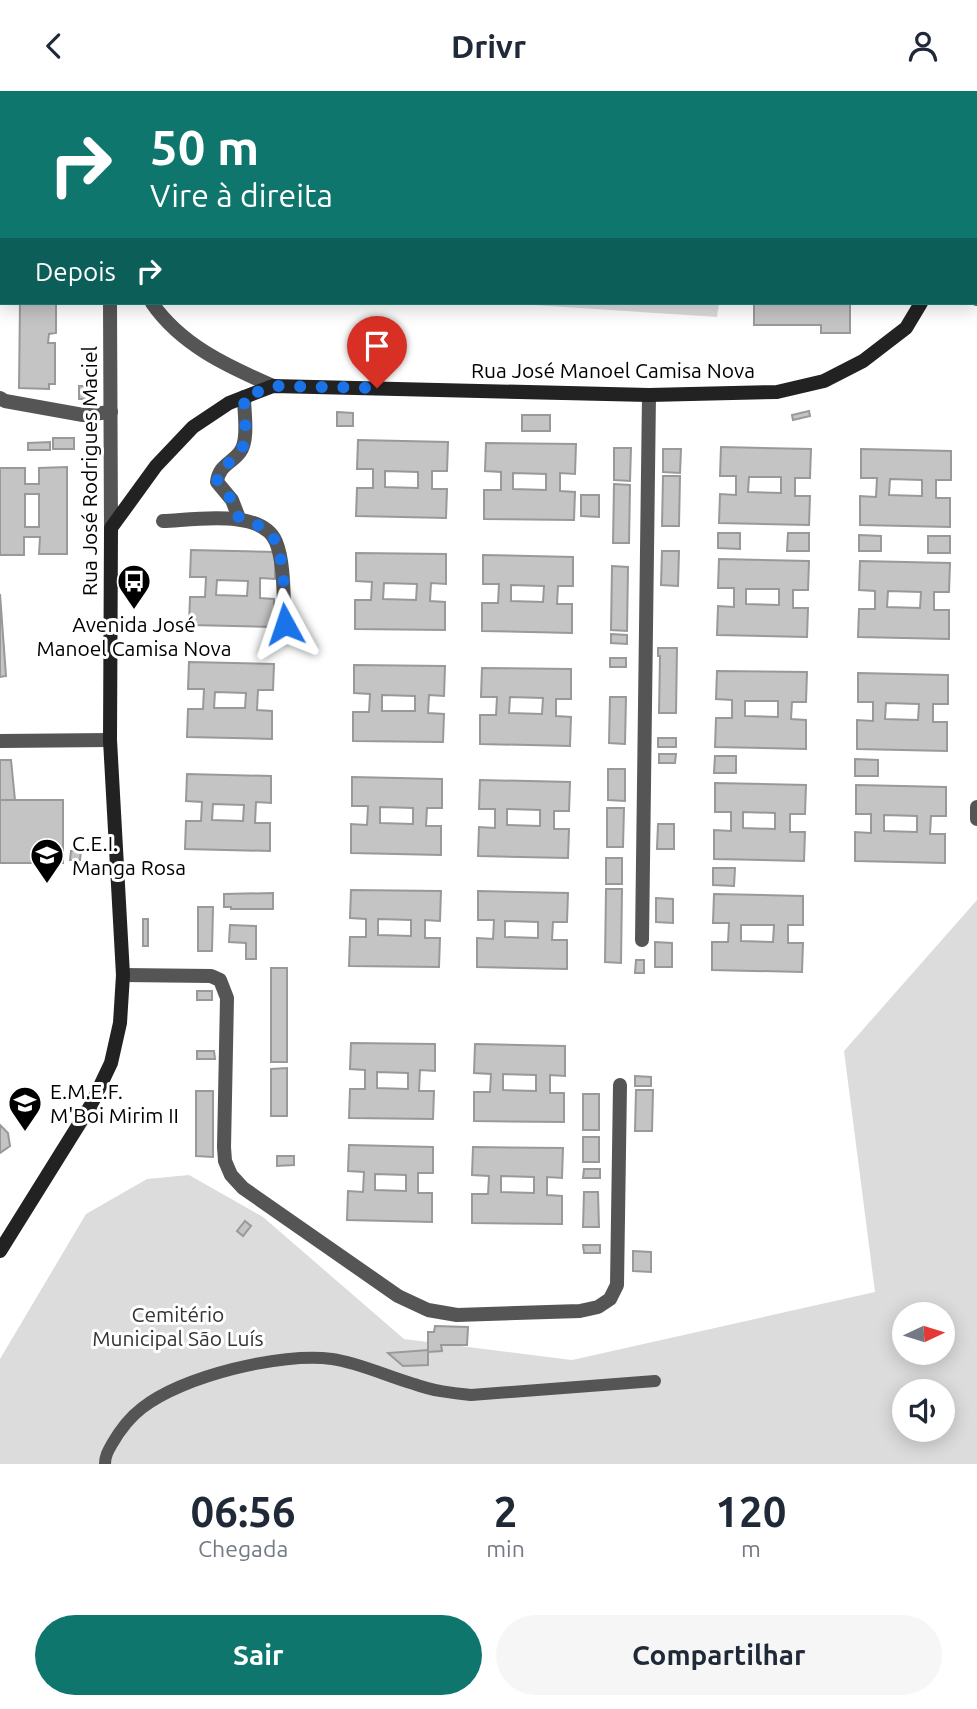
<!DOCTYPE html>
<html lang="pt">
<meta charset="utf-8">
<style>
:root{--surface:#fff;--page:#f6f6f7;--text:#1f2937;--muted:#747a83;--accent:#0f766e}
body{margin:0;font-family:Ubuntu,sans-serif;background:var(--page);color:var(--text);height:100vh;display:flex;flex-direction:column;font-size:26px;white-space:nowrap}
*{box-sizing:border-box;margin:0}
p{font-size:23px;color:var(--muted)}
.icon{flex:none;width:38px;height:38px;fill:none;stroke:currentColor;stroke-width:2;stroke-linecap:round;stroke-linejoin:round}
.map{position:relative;height:1373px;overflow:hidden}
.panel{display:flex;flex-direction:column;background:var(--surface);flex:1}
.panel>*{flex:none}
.banner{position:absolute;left:0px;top:0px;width:978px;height:214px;box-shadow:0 4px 18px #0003;background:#0f766e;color:#fff;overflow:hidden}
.needle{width:46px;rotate:86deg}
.fabs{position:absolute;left:892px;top:1211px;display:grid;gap:14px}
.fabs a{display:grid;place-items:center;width:63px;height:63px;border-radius:50%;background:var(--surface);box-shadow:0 4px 18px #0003;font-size:35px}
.pin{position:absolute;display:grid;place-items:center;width:60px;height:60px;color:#fff;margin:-72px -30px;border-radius:50% 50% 50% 0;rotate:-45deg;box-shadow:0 0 7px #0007}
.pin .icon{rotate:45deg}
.me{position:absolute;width:77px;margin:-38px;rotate:355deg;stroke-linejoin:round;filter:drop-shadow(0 0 5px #0008)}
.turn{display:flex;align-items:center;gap:24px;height:147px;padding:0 35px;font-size:32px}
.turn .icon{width:91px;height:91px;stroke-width:2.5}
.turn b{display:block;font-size:49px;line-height:60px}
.then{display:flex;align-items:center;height:66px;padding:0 35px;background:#0003;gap:14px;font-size:26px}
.eta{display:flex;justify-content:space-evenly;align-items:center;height:119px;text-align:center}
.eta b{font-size:42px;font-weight:600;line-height:49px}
.button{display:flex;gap:14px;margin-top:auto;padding:14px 35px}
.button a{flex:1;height:80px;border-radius:42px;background:var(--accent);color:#fff;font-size:28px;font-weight:600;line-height:80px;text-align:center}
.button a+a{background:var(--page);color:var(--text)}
header{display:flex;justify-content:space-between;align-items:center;height:91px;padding:0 35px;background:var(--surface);font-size:32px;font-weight:600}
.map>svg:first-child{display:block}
.green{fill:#dcdcdc;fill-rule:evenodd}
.building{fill:#c4c4c4;stroke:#999;stroke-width:2;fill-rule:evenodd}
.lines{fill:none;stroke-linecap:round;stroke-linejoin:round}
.lane{stroke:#555;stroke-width:12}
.street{stroke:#555;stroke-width:14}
.secondary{stroke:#222;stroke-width:14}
.route{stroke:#1a73e8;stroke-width:12;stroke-dasharray:0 21.6}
.labels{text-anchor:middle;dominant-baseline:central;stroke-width:6;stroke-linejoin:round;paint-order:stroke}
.street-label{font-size:21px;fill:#000;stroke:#fff}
.poi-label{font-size:21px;fill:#000;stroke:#fff;text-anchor:start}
.park-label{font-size:21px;fill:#333;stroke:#fff}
</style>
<header><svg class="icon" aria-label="back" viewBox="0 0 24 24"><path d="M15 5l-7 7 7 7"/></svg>Drivr<svg class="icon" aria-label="person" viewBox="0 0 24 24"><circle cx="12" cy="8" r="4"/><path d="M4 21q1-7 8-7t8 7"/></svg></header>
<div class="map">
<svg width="977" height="1373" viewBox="0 0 977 1373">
<rect width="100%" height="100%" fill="#fff"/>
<g class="green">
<path d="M505 212H719L717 226Z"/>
<path d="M977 809V1373H0V1268L86 1123 147 1088 189 1084 263 1126 404 1248 572 1269 875 1201 844 960ZM905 1223H943V1262H905ZM905 1300H943V1339H905Z"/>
</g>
<g class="building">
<path d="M815 0H899V2Z"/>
<path d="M20 212H56V242L49 243 48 252H55V293H49V298L19 297Z"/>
<path d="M754 212H850V242H821V234H754Z"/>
<path d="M79 295H93L92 308H79Z"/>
<path d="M809 320 810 325 793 329 792 324Z"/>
<path d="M337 321 353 322V335H337Z"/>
<rect x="522" y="324" width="28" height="16"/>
<rect x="53" y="347" width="21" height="11"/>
<path d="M358 349 448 351 447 380H432V398H447L446 427 356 425 357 397H373V378H357ZM385 380 418 381V397L385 396Z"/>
<path d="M50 351V359H28V352Z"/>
<path d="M486 352 576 353 575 383 560 382V400L575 401 574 429 484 428V399H501V381L485 380ZM513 382 546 383V399L513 398Z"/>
<path d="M721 356 811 358 810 387H795V405H810L809 434 719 432 720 403 736 404V385H720ZM749 386H781V402L748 401Z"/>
<path d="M614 357H631L630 390 614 389Z"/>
<path d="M663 358H681L680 382 663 381Z"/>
<path d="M861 358 951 360V389H936V407H950V436L860 434V405L876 406 877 387H861ZM890 388 922 389V405L889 404Z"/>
<path d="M67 376V463H39L40 446H24V464H0V377H25V393H39V377ZM25 403H39V436H25Z"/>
<path d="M663 385H680L679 435H662Z"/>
<path d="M614 393 630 394 629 452H613Z"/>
<path d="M581 404H599V426L581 425Z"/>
<path d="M718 442H740V458L718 457Z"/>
<path d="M788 442H809V460H787Z"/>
<path d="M859 444 881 445V460H859Z"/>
<rect x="928" y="445" width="22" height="17"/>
<path d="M191 459 275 461V488L260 487V507L274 508V536L189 534 190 506H205L206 486H190ZM217 489 248 490 247 505 216 504Z"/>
<path d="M662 460H679L678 495 661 494Z"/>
<path d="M356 462 446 463V493L431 492 430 510 445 511V539L355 538V509H371L372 491 356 490ZM384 492 417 493 416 509 383 508Z"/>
<path d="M483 464 573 466V495H558L557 513H572V542L482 540V512H498L499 493H483ZM511 494 544 495 543 511 511 510Z"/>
<path d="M719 468 809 470 808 499H793V517H808L807 546 717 544 718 515 734 516V497H718ZM746 498H779V514L746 513Z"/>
<path d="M860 470 950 472 949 501H934V519H949V548L858 546 859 518H875V500L859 499ZM888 500 921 501 920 517 887 516Z"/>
<path d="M612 475 628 476 627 540 611 539Z"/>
<path d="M0 503 6 585 0 586Z"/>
<path d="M611 543 627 544V553L611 552Z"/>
<path d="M658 557H677L676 622H659L660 565H658Z"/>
<rect x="610" y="567" width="16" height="9"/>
<path d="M189 571 274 573 273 599H258L257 619 272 620V648L187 646 188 618H203L204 598H188ZM215 601 246 602 245 617H214Z"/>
<path d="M354 574 445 575 444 605 429 604 428 622 444 623 443 651 353 650V621H369L370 603 354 602ZM382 604 415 605V620H382Z"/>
<path d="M482 577 571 578V608H556V625L571 626 570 655 480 653V624H496L497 606H481ZM510 606 543 607 542 623 509 622Z"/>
<path d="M717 580 807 581 806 611H792L791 628 806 629V658L715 656 716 627H732V609L716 608ZM745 610H778V626L745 625Z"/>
<path d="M858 582 948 584V613H933V631H947V660L857 658V629L873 630V611H858ZM886 612 919 613 918 629 885 628Z"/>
<path d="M610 606H626L625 653 609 652Z"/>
<rect x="658" y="647" width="18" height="9"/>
<path d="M659 663H676L675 672H659Z"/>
<path d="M715 665H736V682H714Z"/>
<path d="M855 668 878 669V685H855Z"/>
<path d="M0 669H11L15 709H0Z"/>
<path d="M608 678H625V710L608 709Z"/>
<path d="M187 683 271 685V712L256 711 255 732H270V760L185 758 186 730H201L202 711 186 710ZM213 713 244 714 243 730 212 729Z"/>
<path d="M352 686 442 688V717H427L426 735H441V764L351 762V733L367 734 368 715H352ZM380 716 413 717V733L380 732Z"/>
<path d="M480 689 570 691 569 720H554V738H569L568 767 478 765 479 736 495 737V718H479ZM507 718 540 719V735L507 734Z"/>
<path d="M715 692 806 694 805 723H790V741H805L804 770 714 768V739L731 740V721H715ZM743 721 775 722V738L743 737Z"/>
<path d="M856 694 946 696V725H931L930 743H945V772L855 770V741L871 742V723H856ZM884 724 917 725V741L884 740Z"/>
<rect x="0" y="709" width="63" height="63"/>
<path d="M607 717H624L623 756H607Z"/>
<path d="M658 733H674V758H657Z"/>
<path d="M81 759 80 769H70L71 760Z"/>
<rect x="606" y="767" width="16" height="26"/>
<path d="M713 777H735L734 795 713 794Z"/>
<path d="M606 798H622L621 872 605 871Z"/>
<path d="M351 799 441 800 440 830 425 829V847H440L439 876 349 875 350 846H366V828L350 827ZM378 828 411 829V845L378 844Z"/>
<path d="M478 800 568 802 567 831H553L552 849H567V878L477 876V847L493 848 494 829H478ZM505 830 538 831V847L505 846Z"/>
<path d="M273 802V818H231V816H224V803Z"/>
<path d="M714 803 803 805V834H788V852H803L802 881 712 879V851H728L729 832H713ZM741 834H774L773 851 741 850Z"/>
<path d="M656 807 673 808V832L656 831Z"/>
<path d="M198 816H213L212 860H198Z"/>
<rect x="143" y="828" width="5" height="27"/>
<path d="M230 834 256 835V868H246V852L229 851Z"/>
<path d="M655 851 672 852V876H655Z"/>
<path d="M636 869H644V882H635Z"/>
<rect x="271" y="877" width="16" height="94"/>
<rect x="197" y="900" width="15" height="9"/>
<path d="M351 952 435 953V980L420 979 419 1000H434L433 1028 349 1027 350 998H365V979L350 978ZM377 981 408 982V998L377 997Z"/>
<path d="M475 953 565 955V985L550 984V1002H564V1031L474 1030V1001H490L491 983 474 982ZM503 983 536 984V1000L503 999Z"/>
<path d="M197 960H214L215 968H197Z"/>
<path d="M287 977V1025H271V978Z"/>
<path d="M635 985 651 986V995H635Z"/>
<path d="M636 999H653L652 1040H635Z"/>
<path d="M196 1000H213V1066L196 1065Z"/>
<rect x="583" y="1003" width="16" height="36"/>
<path d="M0 1034 8 1042 10 1055 0 1062Z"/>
<rect x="583" y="1046" width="16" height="25"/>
<path d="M349 1054 433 1056V1082H418V1102H432V1131L347 1129 348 1100 363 1101 364 1081 348 1080ZM375 1083 406 1084V1100L375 1099Z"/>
<path d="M473 1056 563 1057 562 1087 547 1086V1104L562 1105V1133L472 1132V1103H488L489 1085 472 1084ZM501 1085 534 1086V1102L501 1101Z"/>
<path d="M277 1065H294V1074L277 1075Z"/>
<path d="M584 1078H600V1087H583Z"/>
<path d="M584 1101H598L599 1136H583Z"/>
<path d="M245 1130 251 1135 243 1145 237 1140Z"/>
<path d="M583 1154H600V1162H584Z"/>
<path d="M633 1160 651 1161V1181L633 1180Z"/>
<path d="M435 1235 468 1236 467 1254H441L442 1260 428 1261V1241H434Z"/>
<path d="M428 1259V1274L403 1275 388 1262Z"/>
</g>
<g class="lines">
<path class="lane" d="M105 1373C105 1365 108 1360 112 1353 120 1339 129 1327 142 1317 183 1285 281 1261 332 1268 360 1272 386 1285 414 1293 433 1300 452 1302 471 1304L655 1290"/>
<g class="street">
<path d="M110 0V2"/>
<path d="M976 207 977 208"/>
<path d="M110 212 111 437"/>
<path d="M152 212C181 254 227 275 273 295"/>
<path d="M0 307 5 310 83 324 111 321"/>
<path d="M239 427 232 409 217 391C219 374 231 373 240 361 249 349 244 321 244 306"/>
<path d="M163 430C193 429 262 417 276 451 285 473 283 509 285 533"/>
<path d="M0 650 110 649"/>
<path d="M977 728V716"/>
<path d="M642 849 649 304"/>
<path d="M123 884 211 885 220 889 227 907 224 1056 225 1070 231 1084 243 1097 398 1205 428 1219 457 1224 580 1220 598 1216 610 1208 617 1194 620 994"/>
</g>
<g class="secondary">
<path d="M950 2V0"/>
<path d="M0 1160 91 1014 111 972 120 932 123 884 110 649 111 437 156 375 193 336 229 312 273 295 649 304 777 301 824 290 863 270 906 237 921 212"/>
</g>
</g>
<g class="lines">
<path class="route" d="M285 533C284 510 286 458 269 441 262 434 248 431 239 427L232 409 217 391C219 374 231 373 240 361 249 349 244 321 244 306L273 295 377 297"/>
</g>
<defs>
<symbol id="bus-pin" viewBox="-11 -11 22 30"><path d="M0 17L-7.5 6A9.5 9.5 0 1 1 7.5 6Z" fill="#000" stroke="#fff"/><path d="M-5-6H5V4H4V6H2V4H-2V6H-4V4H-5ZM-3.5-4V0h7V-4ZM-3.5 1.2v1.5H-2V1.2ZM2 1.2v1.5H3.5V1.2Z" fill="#fff"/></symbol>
<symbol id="school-pin" viewBox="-11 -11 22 30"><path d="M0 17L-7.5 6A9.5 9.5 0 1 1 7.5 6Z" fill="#000" stroke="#fff"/><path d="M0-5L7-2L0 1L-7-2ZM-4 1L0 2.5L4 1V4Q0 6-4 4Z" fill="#fff"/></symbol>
</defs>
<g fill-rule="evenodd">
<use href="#bus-pin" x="115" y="471" width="38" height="52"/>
<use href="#school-pin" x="28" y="745" width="38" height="52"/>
<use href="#school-pin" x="6" y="993" width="38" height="52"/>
</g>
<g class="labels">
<g class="street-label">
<text x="613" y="279">Rua José Manoel Camisa Nova</text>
<text transform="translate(89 380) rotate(-90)">Rua José Rodrigues Maciel</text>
</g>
<g class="poi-label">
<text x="134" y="533" text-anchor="middle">Avenida José<tspan x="134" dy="24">Manoel Camisa Nova</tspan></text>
<text x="72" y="752">C.E.I.<tspan x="72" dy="24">Manga Rosa</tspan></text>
<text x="50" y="1000">E.M.E.F.<tspan x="50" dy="24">M'Boi Mirim II</tspan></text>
</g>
<g class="park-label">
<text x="178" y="1223">Cemitério<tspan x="178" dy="24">Municipal São Luís</tspan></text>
</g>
</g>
</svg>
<div class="fabs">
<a><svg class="needle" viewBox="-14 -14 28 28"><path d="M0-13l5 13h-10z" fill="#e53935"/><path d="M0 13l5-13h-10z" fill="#747a83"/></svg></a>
<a><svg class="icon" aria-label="sound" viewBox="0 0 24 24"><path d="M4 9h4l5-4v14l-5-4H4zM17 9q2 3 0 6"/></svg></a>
</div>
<div class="pin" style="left:377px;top:297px;background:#d93025"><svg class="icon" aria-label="arrive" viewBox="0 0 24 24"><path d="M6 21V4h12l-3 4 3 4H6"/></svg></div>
<svg class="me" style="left:285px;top:533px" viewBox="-20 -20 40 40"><path d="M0-17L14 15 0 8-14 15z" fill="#1a73e8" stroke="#fff" stroke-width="4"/></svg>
<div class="banner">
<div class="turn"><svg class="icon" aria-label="right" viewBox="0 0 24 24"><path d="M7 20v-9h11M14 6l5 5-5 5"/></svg><div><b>50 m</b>Vire à direita</div></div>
<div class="then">Depois<svg class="icon" aria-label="right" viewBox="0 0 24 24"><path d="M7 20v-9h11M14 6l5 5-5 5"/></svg></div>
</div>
</div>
<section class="panel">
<div class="eta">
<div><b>06:56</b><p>Chegada</p></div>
<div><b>2</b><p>min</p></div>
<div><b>120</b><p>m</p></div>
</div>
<div class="button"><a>Sair</a><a>Compartilhar</a></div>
</section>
